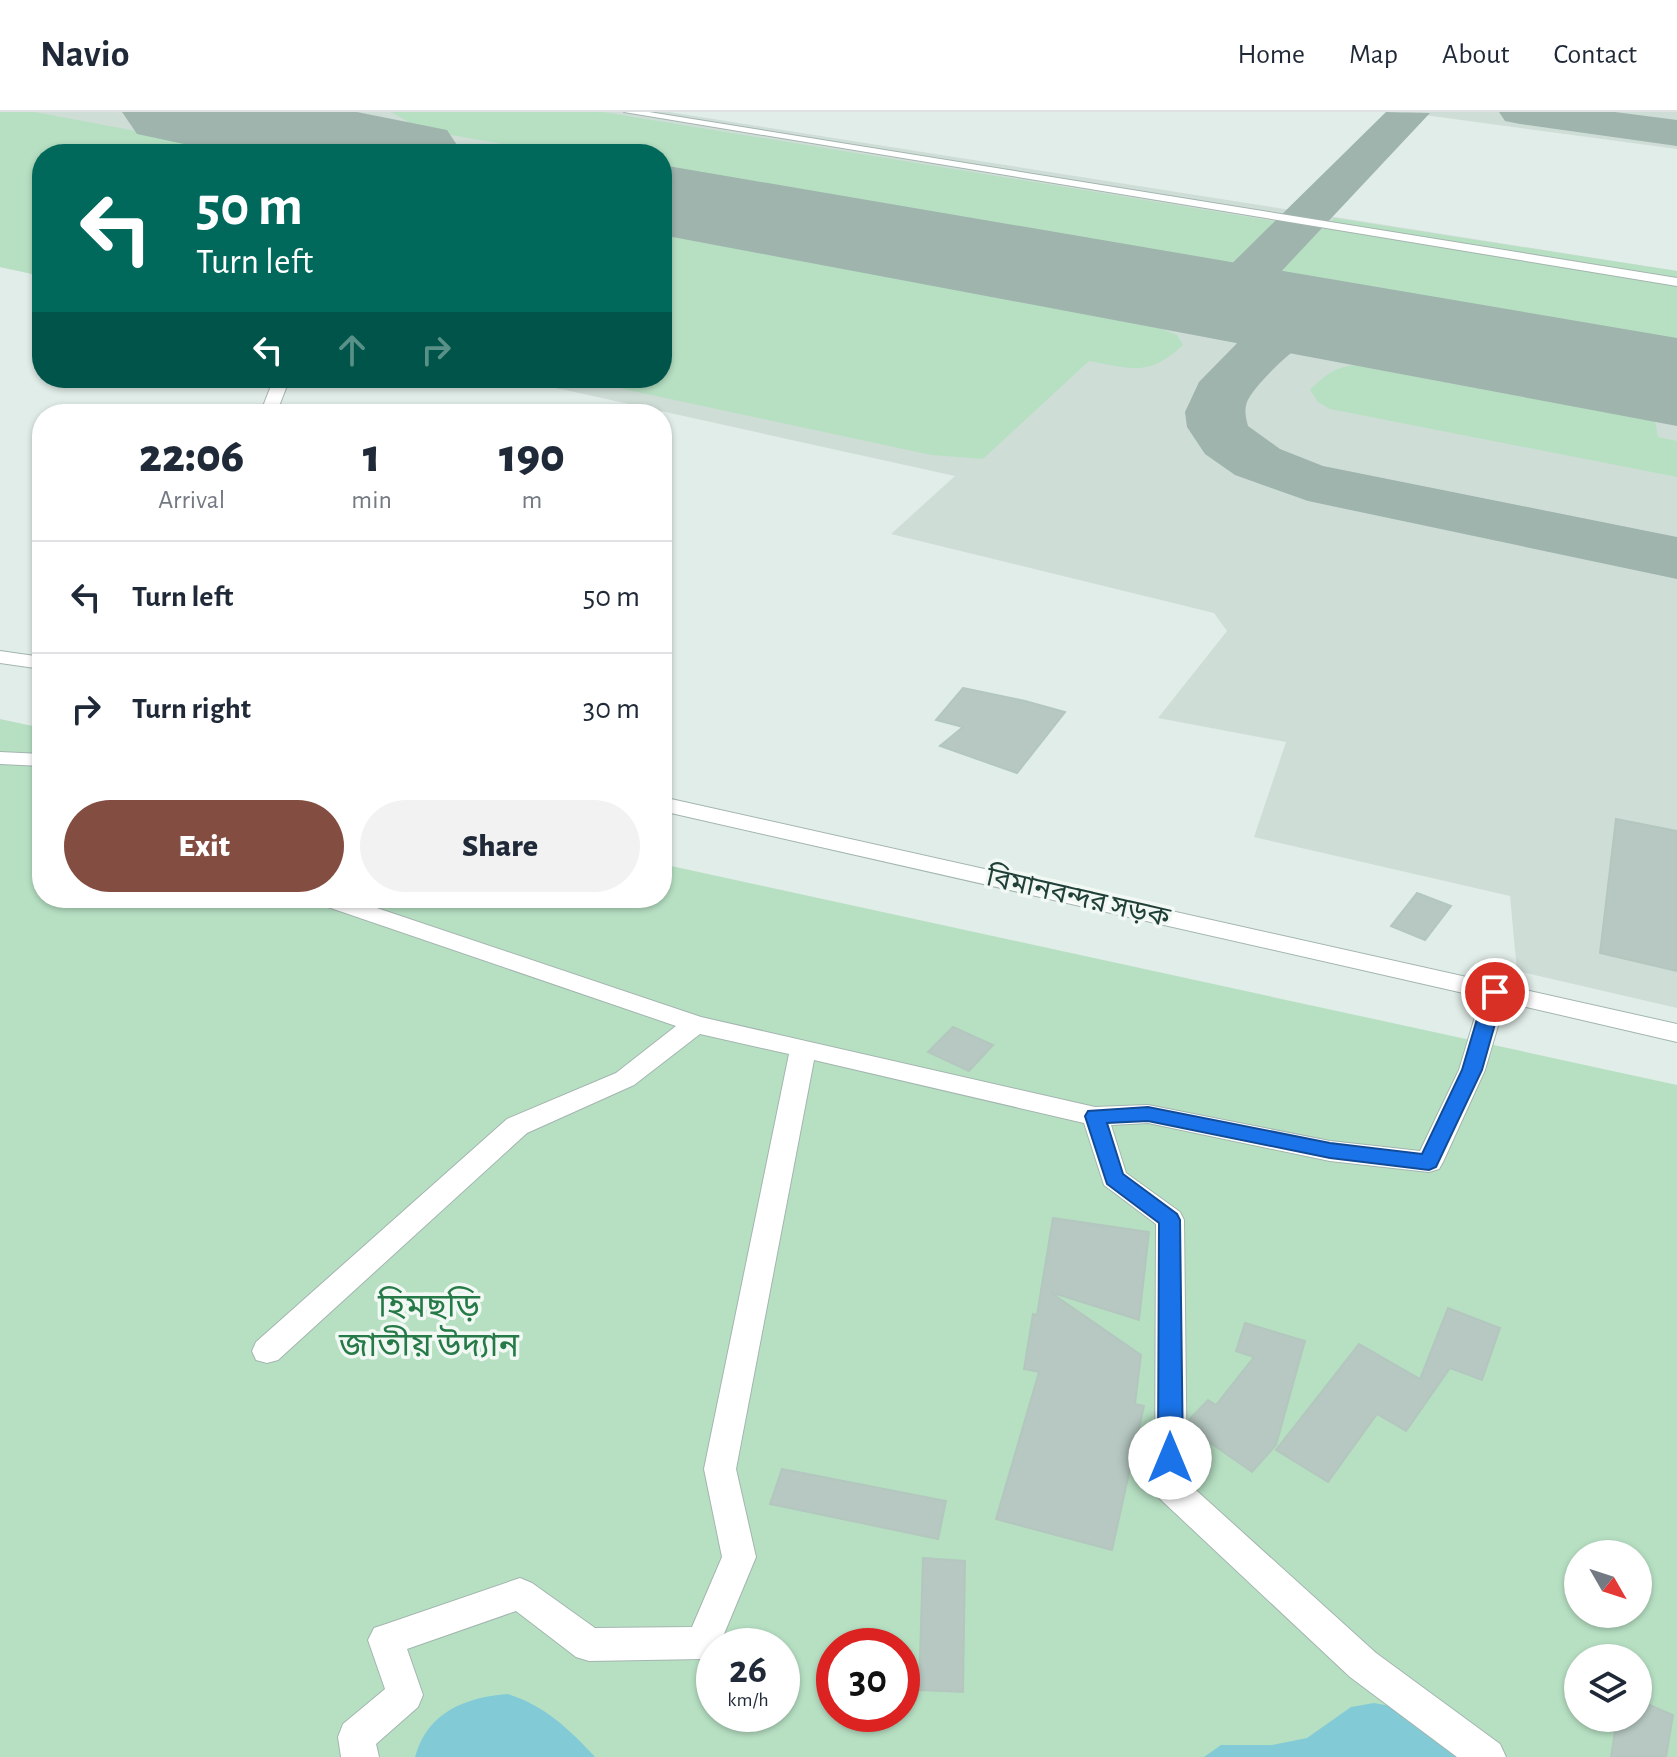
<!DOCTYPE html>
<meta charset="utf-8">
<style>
:root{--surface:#fff;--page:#f2f2f3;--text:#1f2937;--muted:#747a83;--line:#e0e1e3;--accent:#844d41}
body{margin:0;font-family:"Alegreya Sans","Noto Sans Bengali",sans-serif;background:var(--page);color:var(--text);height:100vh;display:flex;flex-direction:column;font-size:30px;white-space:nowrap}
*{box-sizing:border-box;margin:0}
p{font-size:26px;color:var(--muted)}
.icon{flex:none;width:44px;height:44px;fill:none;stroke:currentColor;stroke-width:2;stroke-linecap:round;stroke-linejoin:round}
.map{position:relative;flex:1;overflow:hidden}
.sheet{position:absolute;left:32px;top:292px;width:640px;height:504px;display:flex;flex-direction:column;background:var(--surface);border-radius:32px;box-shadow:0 2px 6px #0004}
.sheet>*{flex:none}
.hud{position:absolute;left:32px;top:32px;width:640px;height:244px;border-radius:32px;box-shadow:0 2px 6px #0004;background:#00695c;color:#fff;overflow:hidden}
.needle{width:52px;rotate:129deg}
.buttons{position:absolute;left:1564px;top:1428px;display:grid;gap:16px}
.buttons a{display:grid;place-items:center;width:88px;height:88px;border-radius:50%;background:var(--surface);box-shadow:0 2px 6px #0004;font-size:40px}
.speed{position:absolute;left:696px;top:1516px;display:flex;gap:16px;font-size:40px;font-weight:700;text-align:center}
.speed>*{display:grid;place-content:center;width:104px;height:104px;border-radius:50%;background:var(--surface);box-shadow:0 2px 6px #0004;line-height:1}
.speed small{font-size:20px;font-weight:400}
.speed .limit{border:12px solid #d22;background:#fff;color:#111}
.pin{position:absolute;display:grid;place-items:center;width:68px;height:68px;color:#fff;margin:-34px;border:4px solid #fff;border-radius:50%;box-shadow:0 2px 8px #0007}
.me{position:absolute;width:88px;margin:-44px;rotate:0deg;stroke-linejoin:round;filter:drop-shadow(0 0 6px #0008)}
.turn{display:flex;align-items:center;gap:28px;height:168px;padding:0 32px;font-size:36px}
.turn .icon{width:104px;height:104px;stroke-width:2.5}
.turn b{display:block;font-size:56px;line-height:68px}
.lanes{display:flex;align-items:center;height:76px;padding:0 32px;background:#0003;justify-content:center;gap:40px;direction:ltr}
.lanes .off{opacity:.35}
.eta{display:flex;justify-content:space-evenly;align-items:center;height:136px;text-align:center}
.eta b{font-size:48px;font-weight:800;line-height:56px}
.cta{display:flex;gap:16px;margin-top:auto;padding:16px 32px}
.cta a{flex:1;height:92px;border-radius:48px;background:var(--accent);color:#fff;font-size:32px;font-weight:800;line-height:92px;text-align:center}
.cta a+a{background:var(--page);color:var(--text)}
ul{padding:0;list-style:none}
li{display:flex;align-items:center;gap:24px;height:112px;padding:0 32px;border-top:2px solid var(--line)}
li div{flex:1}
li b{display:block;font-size:30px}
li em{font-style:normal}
header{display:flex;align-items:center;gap:48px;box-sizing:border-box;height:112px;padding:0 40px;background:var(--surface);border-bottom:2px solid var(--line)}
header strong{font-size:38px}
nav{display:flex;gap:44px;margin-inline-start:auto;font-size:28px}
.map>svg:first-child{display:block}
.built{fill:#cfddd7}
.green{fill:#b7e0c3;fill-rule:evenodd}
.water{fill:#83cad7}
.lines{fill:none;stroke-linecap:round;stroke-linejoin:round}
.taxiway{fill:#9eb4ad;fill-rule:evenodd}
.runway{fill:#9eb4ad;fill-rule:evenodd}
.building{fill:#b6c8c1;stroke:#b3c7bf;stroke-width:2}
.minor-casing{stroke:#a3b5af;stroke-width:2}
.minor{fill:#fff;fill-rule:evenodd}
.route{fill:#1a73e8;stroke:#114b97;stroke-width:2}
.labels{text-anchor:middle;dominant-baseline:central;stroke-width:7;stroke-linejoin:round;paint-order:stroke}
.street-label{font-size:28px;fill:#1f3f37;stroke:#f2f9f5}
.near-park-label{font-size:34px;fill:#267a47;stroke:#f2f9f5}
</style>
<header>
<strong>Navio</strong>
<nav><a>Home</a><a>Map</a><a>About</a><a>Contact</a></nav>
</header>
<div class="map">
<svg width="1677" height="1645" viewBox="0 0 1677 1645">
<rect width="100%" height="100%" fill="#e1ede8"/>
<g class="built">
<path d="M0 0H669L1677 159V896L1517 859 1510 784 1254 725 1286 630 1158 606 1227 519 1214 501 891 422 955 364 511 266H662V42H42V164L0 155Z"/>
<path d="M1402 0H1677V37L1409 1Z"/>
</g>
<g class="green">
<path d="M0 0H35L258 42H42V164L0 155Z"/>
<path d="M391 0H603L1323 117 1334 106 1677 159V234L662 59V42H561L422 18Z"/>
<path d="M662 118 1139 208 1177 223 1183 233C1149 265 1132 257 1089 249L983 347 931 343 577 267 561 277 511 266H662Z"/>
<path d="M1391 253 1654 303 1658 325 1677 329V365L1330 297 1318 290 1310 278C1339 248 1350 254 1391 253Z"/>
<path d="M0 607 42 616V786H662V752L1677 973V1645H0ZM1578 1442H1638V1502H1578ZM714 1534H782V1602H714ZM834 1534H902V1602H834ZM1578 1546H1638V1606H1578Z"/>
</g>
<g class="water">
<path d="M508 1582C545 1594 569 1617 595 1645H415C427 1600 466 1585 508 1582Z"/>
<path d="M1374 1591 1401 1596 1477 1645H1204L1221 1633H1272L1307 1626 1351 1595Z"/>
</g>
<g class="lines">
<g class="taxiway">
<path d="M307 0H356L385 20 420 32 426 41C382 48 334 39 307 0Z"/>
<path d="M1386 0 1430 1 1261 181 1288 190 1298 198 1351 195 1370 199 1378 211 1370 223C1350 228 1328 224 1309 230 1294 234 1253 275 1247 290 1244 299 1246 306 1248 314L1280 337 1323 354 1677 425V467L1308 389 1235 363 1205 342 1187 315 1185 300 1199 270 1253 215 1205 200 1197 189 1205 178Z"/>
<path d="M1499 0H1615L1677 8V34L1520 12 1505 9Z"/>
</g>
<g class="runway">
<path d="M122 0H357L447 18 463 42H231L137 22Z"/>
<path d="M662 53 1677 226V314L662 123Z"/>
</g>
</g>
<g class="building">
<path d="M963 576 1025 589 1065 600 1017 661 940 634 963 615 936 608Z"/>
<path d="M1616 707 1677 719V859L1600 841Z"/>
<path d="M1417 781 1451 794 1425 828 1391 814Z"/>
<path d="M953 915 993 933 969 959 928 940Z"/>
<path d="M1053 1106 1149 1120 1139 1208 1050 1180 1141 1243 1135 1292 1144 1294 1112 1438 996 1407 1039 1260 1024 1257 1033 1202 1037 1203Z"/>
<path d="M1448 1196 1500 1216 1482 1268 1450 1256 1406 1319 1377 1302 1328 1370 1276 1338 1359 1232 1420 1267Z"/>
<path d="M1245 1211 1305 1229 1276 1333 1252 1360 1189 1316V1308L1208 1288 1216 1293 1254 1245 1236 1239Z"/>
<path d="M782 1357 946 1389 938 1427 770 1392Z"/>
<path d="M923 1446 965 1449 963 1580 919 1578Z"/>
<path d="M1638 1588 1673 1603 1666 1645H1611L1617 1606H1638Z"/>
</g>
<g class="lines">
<defs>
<g id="minor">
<path d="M624 0H649L1677 166V174Z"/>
<path d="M274 266H290L276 302H260Z"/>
<path d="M0 539 42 545V557L0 551Z"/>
<path d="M0 640 42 642V654L0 652Z"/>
<path d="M662 685 1677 912V930L1505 890 1485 958 1443 1050 1439 1057 1429 1060 1330 1049 1148 1011 1111 1013 1126 1061 1180 1100 1184 1108 1187 1370 1376 1541 1500 1632 1506 1645H1457L1350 1565 1159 1386 1155 1376 1156 1112 1104 1073 1084 1011 814 948 736 1357 756 1445 719 1534H714V1543L703 1547 589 1549 576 1545 516 1499 407 1537 423 1583 418 1595 376 1632 379 1645H341L338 1625 343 1612 385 1577 368 1528 374 1516 386 1512 520 1466 532 1471 595 1516 692 1515 722 1445 704 1357 789 942 700 922 634 973 527 1021 278 1248 267 1251 256 1248 252 1239 256 1230 507 1007 616 961 676 914 316 791 312 786H347L701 905 1095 995 1148 993 1330 1029 1420 1039 1459 958 1481 885 662 699Z"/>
</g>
</defs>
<use href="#minor" class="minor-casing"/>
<use href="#minor" class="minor"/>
</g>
<path class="route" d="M1495 873 1504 880 1482 958 1436 1055 1429 1058 1330 1046 1148 1009 1107 1011 1123 1062 1177 1102 1180 1108 1183 1346 1179 1354 1170 1357 1162 1354 1158 1346 1159 1111 1107 1072 1085 1004 1088 999 1148 995 1330 1031 1422 1042 1462 958 1485 880Z"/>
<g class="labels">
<g class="street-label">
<text transform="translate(1078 786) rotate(13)">বিমানবন্দর সড়ক</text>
</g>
<g class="near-park-label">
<text x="429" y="1195">হিমছড়ি<tspan x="429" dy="39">জাতীয় উদ্যান</tspan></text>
</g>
</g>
</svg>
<div class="buttons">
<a><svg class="needle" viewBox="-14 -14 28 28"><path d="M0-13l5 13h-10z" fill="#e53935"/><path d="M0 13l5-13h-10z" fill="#747a83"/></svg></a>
<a><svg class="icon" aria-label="layers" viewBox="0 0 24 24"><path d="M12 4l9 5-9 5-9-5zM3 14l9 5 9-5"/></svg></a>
</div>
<div class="speed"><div>26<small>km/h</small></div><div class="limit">30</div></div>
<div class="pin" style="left:1495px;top:880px;background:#d93025"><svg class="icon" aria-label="arrive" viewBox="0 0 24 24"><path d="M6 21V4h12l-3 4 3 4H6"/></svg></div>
<svg class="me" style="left:1170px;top:1346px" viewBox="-20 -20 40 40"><circle r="19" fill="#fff"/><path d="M0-13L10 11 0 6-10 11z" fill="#1a73e8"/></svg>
<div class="hud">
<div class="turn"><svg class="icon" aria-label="left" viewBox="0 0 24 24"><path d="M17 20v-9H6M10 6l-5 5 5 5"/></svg><div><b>50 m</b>Turn left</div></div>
<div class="lanes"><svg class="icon" aria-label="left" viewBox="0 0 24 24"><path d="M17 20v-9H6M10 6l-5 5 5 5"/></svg><svg class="icon off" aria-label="ahead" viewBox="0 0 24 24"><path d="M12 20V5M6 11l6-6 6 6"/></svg><svg class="icon off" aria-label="right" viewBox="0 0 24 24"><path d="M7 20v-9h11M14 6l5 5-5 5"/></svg></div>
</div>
<section class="sheet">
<div class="eta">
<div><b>22:06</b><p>Arrival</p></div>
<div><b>1</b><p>min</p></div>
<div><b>190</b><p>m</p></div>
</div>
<ul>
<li><svg class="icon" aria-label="left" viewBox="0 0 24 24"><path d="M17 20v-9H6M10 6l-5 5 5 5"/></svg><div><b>Turn left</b></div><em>50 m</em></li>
<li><svg class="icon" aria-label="right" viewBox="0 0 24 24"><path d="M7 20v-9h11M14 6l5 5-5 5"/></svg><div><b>Turn right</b></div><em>30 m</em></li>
</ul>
<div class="cta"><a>Exit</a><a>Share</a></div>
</section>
</div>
